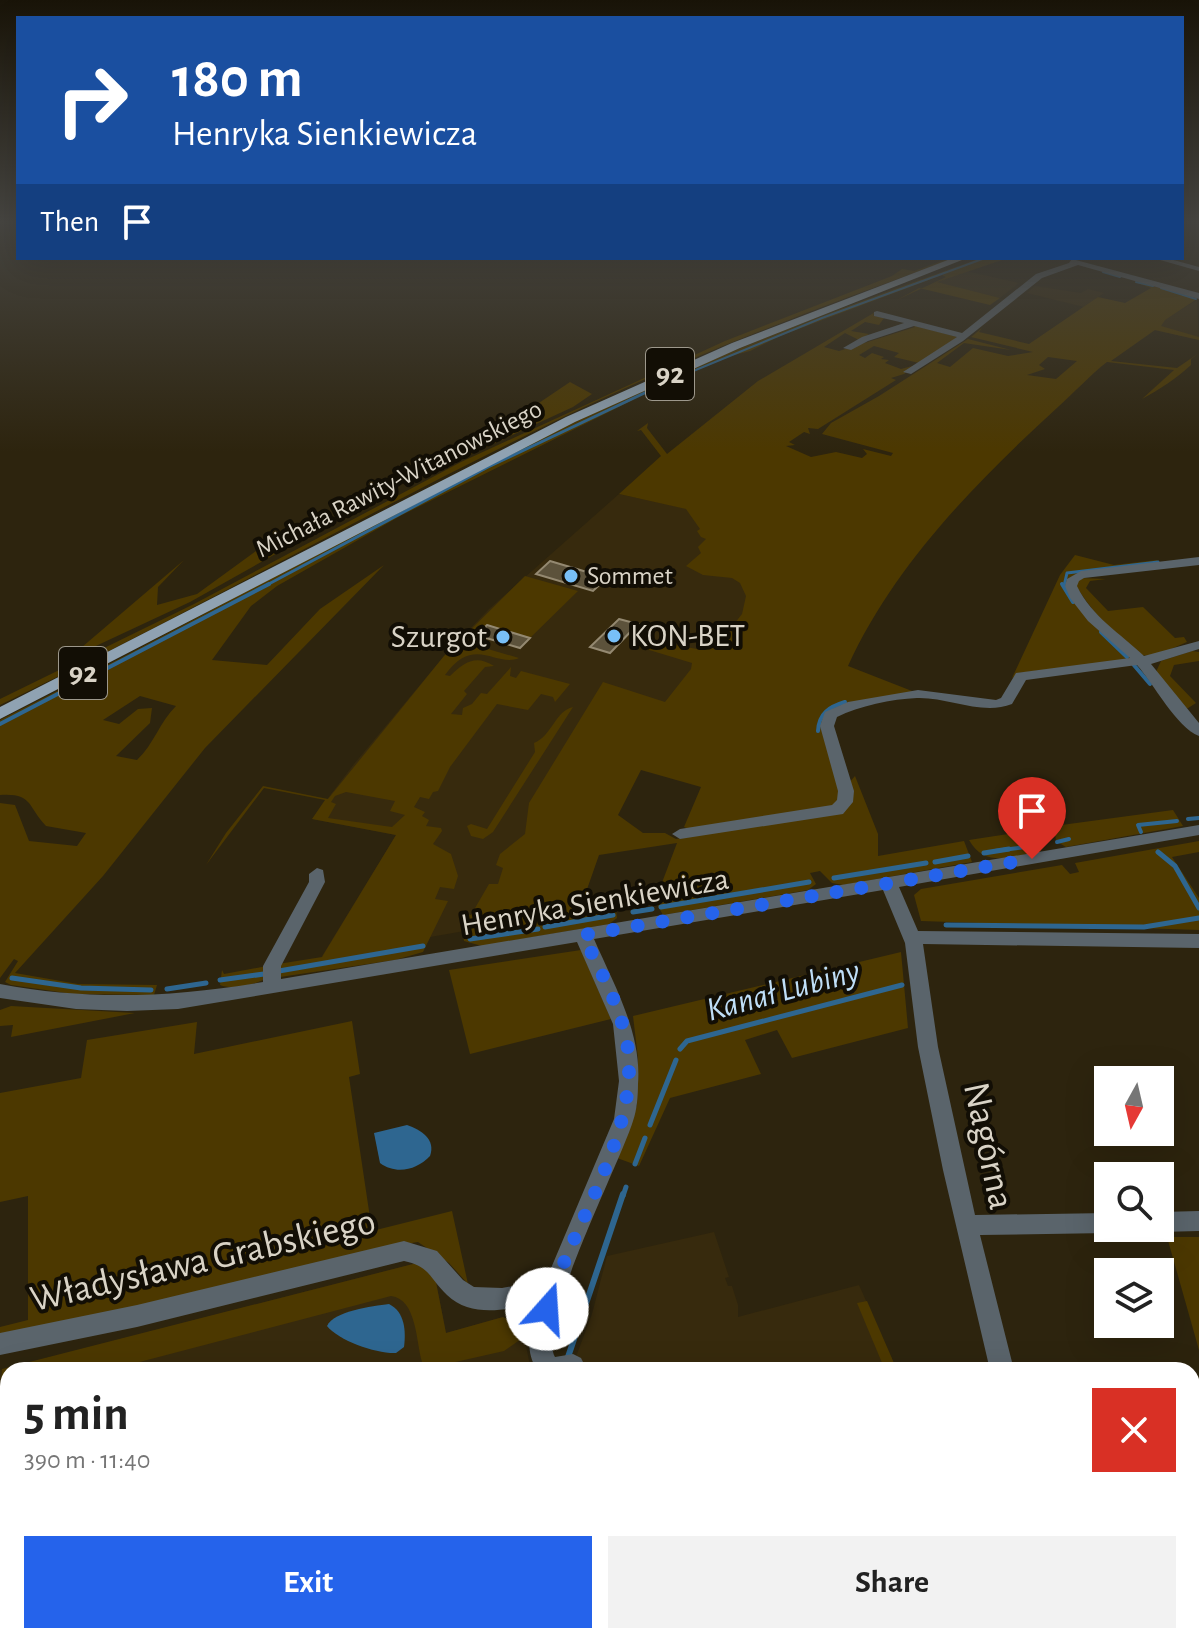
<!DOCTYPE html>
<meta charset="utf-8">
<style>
:root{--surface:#fff;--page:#f2f2f2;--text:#222;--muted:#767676;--accent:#2563eb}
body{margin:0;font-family:"Alegreya Sans",sans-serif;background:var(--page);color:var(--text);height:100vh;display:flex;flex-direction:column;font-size:30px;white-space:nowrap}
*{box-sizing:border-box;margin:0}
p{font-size:26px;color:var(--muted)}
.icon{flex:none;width:44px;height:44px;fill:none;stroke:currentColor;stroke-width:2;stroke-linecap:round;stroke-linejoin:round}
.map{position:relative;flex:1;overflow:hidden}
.side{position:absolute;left:0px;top:1362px;width:1200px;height:282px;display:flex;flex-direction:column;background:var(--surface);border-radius:24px 24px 0 0;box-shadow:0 8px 32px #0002}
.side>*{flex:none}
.top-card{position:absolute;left:16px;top:16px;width:1168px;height:244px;border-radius:0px;box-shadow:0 8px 32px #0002;background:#1a4fa0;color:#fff;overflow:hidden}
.needle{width:52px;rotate:188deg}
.buttons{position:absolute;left:1094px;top:1066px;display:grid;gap:16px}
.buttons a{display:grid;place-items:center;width:80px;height:80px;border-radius:0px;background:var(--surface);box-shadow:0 8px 32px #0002;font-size:40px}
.pin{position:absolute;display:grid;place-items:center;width:68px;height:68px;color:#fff;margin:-82px -34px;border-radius:50% 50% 50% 0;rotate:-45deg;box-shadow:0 0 8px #0007}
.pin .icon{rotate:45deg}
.me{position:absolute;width:88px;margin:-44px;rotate:19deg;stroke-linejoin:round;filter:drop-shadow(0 0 6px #0008)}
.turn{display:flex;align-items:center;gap:28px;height:168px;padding:0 24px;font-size:36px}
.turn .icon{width:104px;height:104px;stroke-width:2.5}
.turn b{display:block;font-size:56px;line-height:68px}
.then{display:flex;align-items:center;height:76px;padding:0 24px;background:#0003;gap:16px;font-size:30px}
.round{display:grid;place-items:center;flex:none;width:84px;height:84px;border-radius:0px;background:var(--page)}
.headline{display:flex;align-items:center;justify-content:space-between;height:136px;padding:0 24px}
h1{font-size:48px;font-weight:700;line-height:60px}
.action{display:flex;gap:16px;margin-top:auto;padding:16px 24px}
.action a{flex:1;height:92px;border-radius:0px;background:var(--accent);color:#fff;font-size:32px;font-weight:700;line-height:92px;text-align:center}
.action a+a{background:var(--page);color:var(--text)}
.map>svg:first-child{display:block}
.built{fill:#372a0d}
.green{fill:#4c3800;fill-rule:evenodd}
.water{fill:#2e6690}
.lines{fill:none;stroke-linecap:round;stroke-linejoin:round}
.stream-far4{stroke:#2e6690;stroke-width:2}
.stream-far3{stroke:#2e6690;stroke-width:3}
.stream-far2{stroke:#2e6690;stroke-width:4}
.stream-far1{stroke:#2e6690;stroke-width:5}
.stream{stroke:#2e6690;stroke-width:6}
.building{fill:#5c523b;stroke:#948971;stroke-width:2}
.minor{fill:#5a646b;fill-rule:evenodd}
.major{fill:#8fa2b2;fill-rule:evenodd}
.route{stroke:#2563eb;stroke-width:14;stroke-dasharray:0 25.2}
.poi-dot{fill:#78bff7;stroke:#120e05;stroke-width:3}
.labels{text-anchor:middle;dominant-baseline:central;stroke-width:8;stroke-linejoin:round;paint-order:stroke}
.far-street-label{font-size:26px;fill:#d9d3c6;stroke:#120e05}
.far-poi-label{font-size:26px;fill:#d9d3c6;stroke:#120e05;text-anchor:start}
.shield{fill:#120e05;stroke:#9d988c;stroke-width:2}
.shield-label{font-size:30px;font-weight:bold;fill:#d9d3c6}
.poi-label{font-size:32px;fill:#d9d3c6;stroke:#120e05;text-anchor:start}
.street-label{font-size:32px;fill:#d9d3c6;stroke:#120e05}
.water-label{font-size:34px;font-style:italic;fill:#bfdef7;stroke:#120e05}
.near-street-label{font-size:38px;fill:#d9d3c6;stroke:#120e05}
</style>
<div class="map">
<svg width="1199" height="1643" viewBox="0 0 1199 1643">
<rect width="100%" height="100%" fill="#2d240e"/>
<g class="built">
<path d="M966 271 1019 283 1000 298 935 282Z"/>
<path d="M1035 286 1081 293 1088 289 1104 293 1084 307 1027 293Z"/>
<path d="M1197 300 1199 340 1149 329Z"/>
<path d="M619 494 693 510 761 598 642 767 603 843 579 911 322 956 396 835 312 819 354 764 444 656 489 609Z"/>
<path d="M714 1232 729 1277 725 1278 728 1286H732L738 1305V1317L859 1285 897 1370H571L592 1314 607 1256Z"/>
<path d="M417 1263 434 1272 446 1333 503 1317 522 1327 531 1370H8V1636H1026L1027 1643H0V1370Z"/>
</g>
<g class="green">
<path d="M950 258H956C838 300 721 344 608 396 402 492 205 606 0 705V699L194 604 461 462 725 341 892 276 902 269 914 271Z"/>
<path d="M981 258H1008L937 282 1000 298 990 305 919 288 897 300 946 277 942 275 780 336 750 351 727 357 659 387 402 515 277 586 251 606 212 660 267 665 320 609 384 565 205 748 103 876 15 973 78 984 157 985 154 995 73 994 11 985 5 982 18 961 14 959 0 978V803L15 805 29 841 77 846 86 833 46 826C27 806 33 793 0 795V720C212 614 417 494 633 395 746 342 863 300 981 258ZM140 696 176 706C159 723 154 744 137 760L116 756 150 723 152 708 138 709 119 724 103 720Z"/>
<path d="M1137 281 1197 299 1165 320 1161 326 1199 337V340L1155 330 1111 361 1177 368 1199 353 1191 359V365C1176 379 1160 389 1142 399L1174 370 1107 362C1089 376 1075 392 1058 407 977 481 894 565 848 666L912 691 924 692 827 714 843 792 835 807 691 830 684 827 701 787 641 770 618 815 643 833H665L676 839 842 811 848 784 855 776 878 834V856L964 841 972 862 843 885 832 883 820 871 810 873 816 884 808 890 663 915 655 901 677 843 599 855 578 915 616 909 617 918 609 924 482 946 464 941 460 921 464 914 471 915 489 884H498L503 868 496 865 500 854 525 834 529 803 603 682 665 702 691 669 692 663 636 646 647 640 697 649 716 647 742 614 746 596 740 583 732 578 703 575 686 566 701 553 698 547 706 539 701 537 697 531 700 529 686 509 619 494 661 456 641 430 637 431 648 423 647 428 667 454 758 381 877 311 873 315 884 318 879 325 865 322 851 331 869 334 859 340 845 333 824 347 839 351 915 327 912 325 958 337 919 363 894 357 899 353 874 346 859 355 865 358 872 353 884 357 881 359 889 360 885 363 901 369 916 365 904 374 891 378 896 380 818 429 808 428 810 434 804 432 789 442 795 445 786 446 811 457 836 452 862 458 867 454 863 449 891 456 893 453 822 434 831 423 879 396 968 339 1011 350 964 343 937 363 950 367 973 348 1008 356 1033 352 971 337 982 328 979 332 1029 344 1098 297 1125 303 1151 288 1134 282ZM1048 357 1077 361 1056 379 1027 375 1045 369 1039 365Z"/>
<path d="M570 382 592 394 573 407 447 465Z"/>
<path d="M278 535 288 547 190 602 68 659 184 560 158 587 157 605 197 594Z"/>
<path d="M1075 555 1114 565 1157 560 1159 563 1082 572 1067 581 1132 659 1019 673 1012 678 1060 575Z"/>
<path d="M525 576 578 591 530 638 487 625 471 644 519 658C496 668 474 634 445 675L450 676C464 662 476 654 494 666L485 667 464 691 467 694 451 714 462 715 463 708 472 704 481 693 487 694 511 667 510 676 516 678 521 671 570 684 555 702 553 697 541 694 528 710 497 704 450 767 438 791 433 792 429 799 420 797 414 807 425 812 422 816 429 820 426 826 441 828 442 831 433 844 451 854 458 876 454 889 440 887 435 899 448 901 423 952 395 960 280 977 278 964 322 957 396 835 312 819 325 800 264 788 206 865 226 833 263 786 328 799 444 656ZM346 792 395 801 390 811 405 815 392 827 328 818 336 804 331 802 335 796Z"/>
<path d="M1081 578 1106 579 1090 581 1086 588 1108 611 1143 607 1175 638 1184 637 1187 642C1175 647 1152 660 1139 654 1119 645 1086 603 1075 584Z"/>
<path d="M1192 651 1199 652V661L1174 665 1170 676 1196 703 1185 710 1156 672 1161 661Z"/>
<path d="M573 707 493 832 483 839 471 836 467 826 471 824 487 829 535 752 534 743C552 736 555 711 573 707Z"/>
<path d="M1173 810 1183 826 1066 847 1056 841 1054 826Z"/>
<path d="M1034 830 1041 851C1014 856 985 869 969 840Z"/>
<path d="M1199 841V852L1172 857 1199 898V930L921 921 914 895 921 889 1062 865 1070 874 1079 872 1075 863Z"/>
<path d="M581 950 611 1019 470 1054 449 970Z"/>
<path d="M901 952 908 1028 792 1058 777 1030 745 1040 761 1074 670 1098 639 1166 617 1158 637 1105 638 1058 633 1016Z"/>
<path d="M267 966 265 979C254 985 232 990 220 985L222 970 224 974Z"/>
<path d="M11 1006 135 1013 11 1037 13 1025 0 1026V1010Z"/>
<path d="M352 1021 360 1074 349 1077 372 1231 452 1211 468 1284 449 1263 418 1242 387 1247 0 1341V1327L28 1320V1196L0 1202V1093L81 1078 87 1040 197 1022 194 1054Z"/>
<path d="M1167 1237H1199V1350Z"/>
<path d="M417 1263 434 1272 446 1333 503 1317 522 1327 524 1337 504 1351 429 1368 422 1362C416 1342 417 1299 391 1296L109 1370H8V1396L0 1398 2 1369Z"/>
<path d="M867 1301 897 1370H885L857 1303Z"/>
<path d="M1192 1499H1199V1601L1192 1600Z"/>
</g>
<g class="water">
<path d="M407 1125C421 1130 436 1139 430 1156 417 1170 396 1175 380 1163L374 1133Z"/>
<path d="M389 1304C405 1312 406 1331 404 1347L396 1353C377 1354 339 1341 327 1326 334 1311 372 1306 389 1304Z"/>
</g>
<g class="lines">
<g class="stream-far4">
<path d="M1103 272 1120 277"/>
<path d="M1136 282 1153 286"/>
<path d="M1161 288 1196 299"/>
<path d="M669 381 822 318 985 258"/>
</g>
<g class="stream-far3">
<path d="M265 586 488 467 674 379"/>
<path d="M1064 586 1067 573 1158 562"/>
</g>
<g class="stream-far2">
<path d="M1062 584 1073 602"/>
<path d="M1101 632 1127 657"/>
<path d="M1133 664 1150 684"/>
<path d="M0 724 269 584"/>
<path d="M818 731C819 713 829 707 845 702"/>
<path d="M1188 819 1199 818"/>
<path d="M1141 832 1138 825 1177 821"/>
<path d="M1057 842 1069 839"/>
<path d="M995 851 1041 845"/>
</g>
<g class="stream-far1">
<path d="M1158 852 1175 866 1199 908"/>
<path d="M984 853 1009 849"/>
<path d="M935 862 968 856"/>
<path d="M834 878 926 863"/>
<path d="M661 907 809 882"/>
<path d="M633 912 652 909"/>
<path d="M946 925 1144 927 1199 918"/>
<path d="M545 927 613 915"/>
<path d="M470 939 538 929"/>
<path d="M279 971 423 946"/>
<path d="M12 978 81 988 151 990"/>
<path d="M220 980 264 974"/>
<path d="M167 989 206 983"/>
<path d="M680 1049 687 1041 902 985"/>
<path d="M650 1125 676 1060"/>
<path d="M635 1164 645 1138"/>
<path d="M623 1196 626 1187"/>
</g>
<path class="stream" d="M568 1357 623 1194"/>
</g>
<g class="building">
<path d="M550 561 607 578 593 591 536 574Z"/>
<path d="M619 619 638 624 610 653 590 647Z"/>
<path d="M487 625 530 638 520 648 476 635Z"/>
</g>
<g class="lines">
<g class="minor">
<path d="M1153 258H1166L1199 267V271Z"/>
<path d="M1072 259 1199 293V299L1078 265 1042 278 963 341 911 374 903 372 957 337 914 326 868 341 851 350 843 348 862 337 904 323 874 316V312L877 311 962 333 1036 274 1069 263Z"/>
<path d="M1199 557V565L1084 578 1079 581 1077 586C1092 617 1120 633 1144 656L1199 641V649L1151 664 1199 723V736C1176 727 1154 684 1137 665L1026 680 1012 704C982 716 949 697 917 698 892 699 859 706 837 717L834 726 854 791 853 802 843 814 680 839 672 834 680 829 832 805 837 800 838 791 820 726 825 712 848 702 918 690 996 700 1001 698 1016 673 1130 658 1088 621 1070 598 1065 586 1067 579 1081 571Z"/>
<path d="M1199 825V835L899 887 918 931 1199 934V948L923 944 938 1047 975 1215 1108 1213V1228H1117L1108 1233 980 1235 1014 1370H990L943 1170 918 1047 905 943 883 890 594 939C614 985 642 1033 638 1084 638 1096 637 1110 633 1121 621 1161 536 1327 555 1357L573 1354 581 1358 585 1366 583 1370H537C523 1348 531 1326 538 1303 509 1309 472 1319 447 1295 430 1279 430 1266 404 1261L137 1327 0 1355V1333L137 1305 404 1241 437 1251 463 1280 474 1287 502 1288 546 1280 614 1119 619 1081 613 1024 577 942 178 1009 127 1011 76 1009 0 998V984C89 1001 174 997 263 982V966L309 882V874L317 868 323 870 325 882 281 966V979Z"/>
<path d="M1199 1211V1231L1160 1232 1152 1228H1160V1212Z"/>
<rect x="1192" y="1458" width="7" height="26"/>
<path d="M1037 1636H1065L1066 1643H1038Z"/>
</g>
<path class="major" d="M953 258H967L740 348 575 422 0 719V707L566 417 732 343Z"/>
</g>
<linearGradient id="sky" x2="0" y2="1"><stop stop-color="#191408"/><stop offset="0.49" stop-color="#464541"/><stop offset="1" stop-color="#464541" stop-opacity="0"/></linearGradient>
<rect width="1199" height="452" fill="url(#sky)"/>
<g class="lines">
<path class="route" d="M547 1309C571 1226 642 1130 627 1043 620 1005 599 969 583 935L1032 859"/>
</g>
<g class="poi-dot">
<circle cx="571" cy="576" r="8"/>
<circle cx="614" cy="636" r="8"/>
<circle cx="503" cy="637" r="8"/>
</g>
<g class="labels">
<g class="far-street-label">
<text transform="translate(399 479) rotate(-27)">Michała Rawity-Witanowskiego</text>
</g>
<g class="far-poi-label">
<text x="587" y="576">Sommet</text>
</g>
<g class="shield">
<rect x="646" y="348" width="48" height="52" rx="6"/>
<rect x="59" y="647" width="48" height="52" rx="6"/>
</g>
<g class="shield-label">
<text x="670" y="374">92</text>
<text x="83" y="673">92</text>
</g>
<g class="poi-label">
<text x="630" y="636">KON-BET</text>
<text x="487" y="637" text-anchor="end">Szurgot</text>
</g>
<g class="street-label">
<text transform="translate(595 902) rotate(-10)">Henryka Sienkiewicza</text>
</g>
<g class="water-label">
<text transform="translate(783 991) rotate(-15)">Kanał Lubiny</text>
</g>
<g class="near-street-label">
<text transform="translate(988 1146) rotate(78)">Nagórna</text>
<text transform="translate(203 1261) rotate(-13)">Władysława Grabskiego</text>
</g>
</g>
</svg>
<div class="buttons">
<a><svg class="needle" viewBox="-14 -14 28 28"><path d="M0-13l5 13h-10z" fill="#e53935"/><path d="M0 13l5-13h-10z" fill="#767676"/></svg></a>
<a><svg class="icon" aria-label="search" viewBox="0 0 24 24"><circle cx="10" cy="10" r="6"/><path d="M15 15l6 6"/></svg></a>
<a><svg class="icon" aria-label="layers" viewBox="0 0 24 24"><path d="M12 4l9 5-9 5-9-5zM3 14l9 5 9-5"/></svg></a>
</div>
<div class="pin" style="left:1032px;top:859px;background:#d93025"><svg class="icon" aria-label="arrive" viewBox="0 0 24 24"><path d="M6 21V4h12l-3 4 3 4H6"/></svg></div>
<svg class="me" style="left:547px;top:1309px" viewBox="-20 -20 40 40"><circle r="19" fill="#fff"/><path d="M0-13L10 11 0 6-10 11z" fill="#2563eb"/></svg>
<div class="top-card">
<div class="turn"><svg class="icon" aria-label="right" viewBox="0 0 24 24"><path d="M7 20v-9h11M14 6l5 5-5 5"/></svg><div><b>180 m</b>Henryka Sienkiewicza</div></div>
<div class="then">Then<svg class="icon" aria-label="arrive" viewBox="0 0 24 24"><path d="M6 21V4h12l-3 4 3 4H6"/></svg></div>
</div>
<section class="side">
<div class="headline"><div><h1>5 min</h1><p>390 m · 11:40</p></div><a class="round" style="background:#d93025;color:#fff"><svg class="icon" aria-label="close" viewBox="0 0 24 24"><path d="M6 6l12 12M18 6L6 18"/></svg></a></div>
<div class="action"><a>Exit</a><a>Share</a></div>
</section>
</div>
